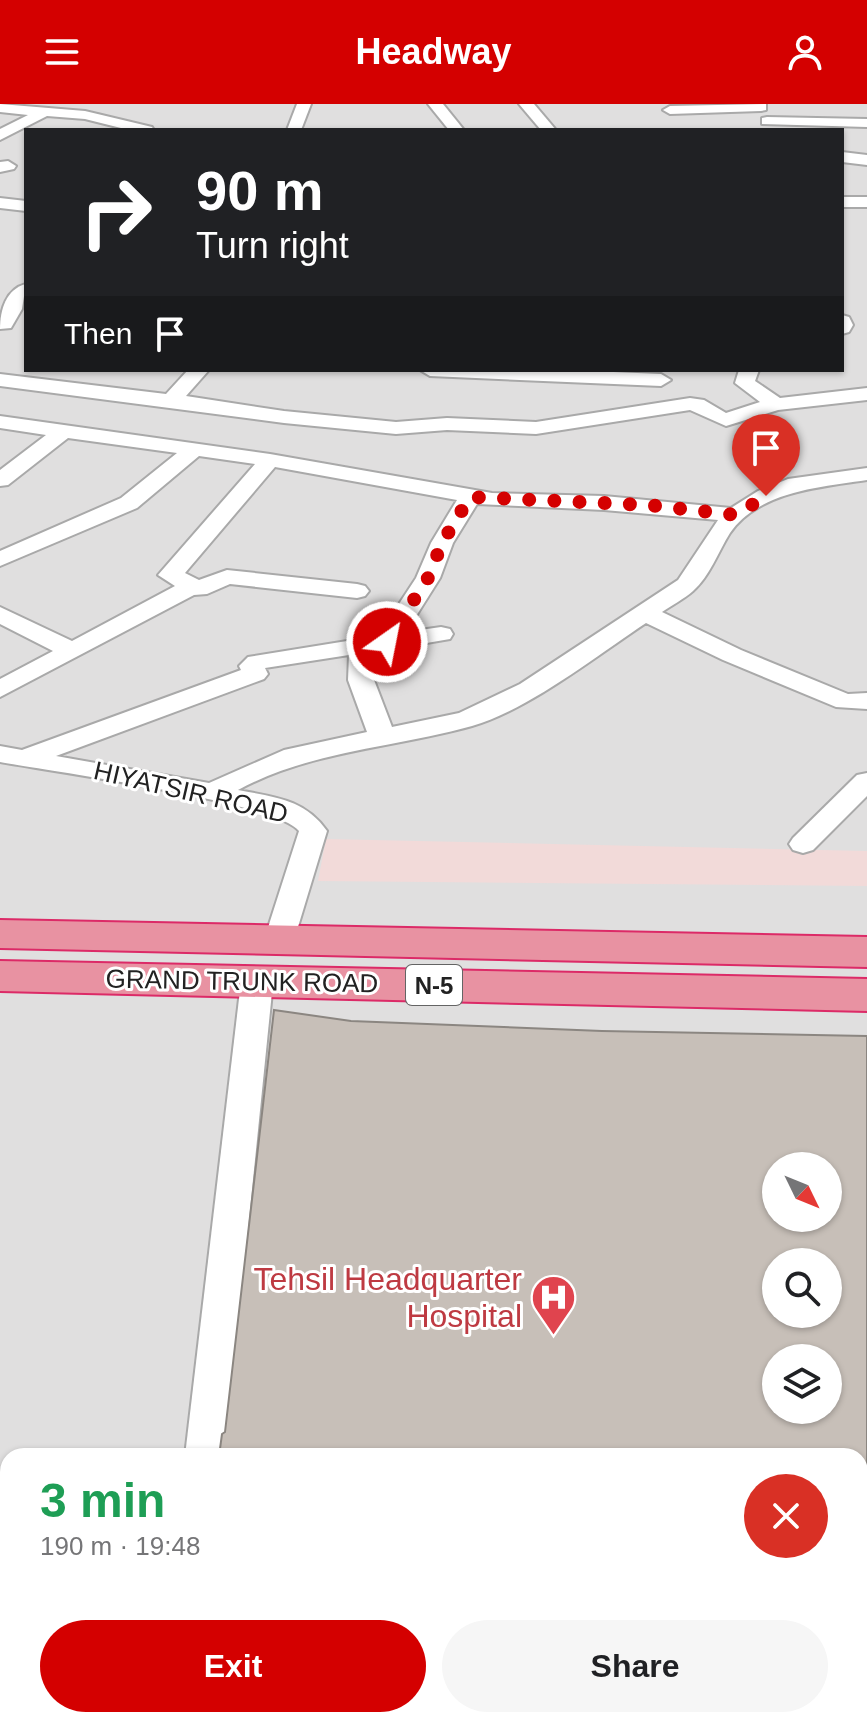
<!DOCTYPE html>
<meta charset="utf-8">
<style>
:root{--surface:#fff;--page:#f6f6f6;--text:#202124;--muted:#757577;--accent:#d40000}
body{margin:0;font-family:Arial,sans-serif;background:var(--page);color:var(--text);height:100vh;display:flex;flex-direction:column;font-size:30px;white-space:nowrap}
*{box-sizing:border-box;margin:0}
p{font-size:26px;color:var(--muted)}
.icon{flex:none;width:44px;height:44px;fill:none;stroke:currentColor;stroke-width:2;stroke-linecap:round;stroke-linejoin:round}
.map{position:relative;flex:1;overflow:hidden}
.drawer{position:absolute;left:0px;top:1344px;width:868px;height:280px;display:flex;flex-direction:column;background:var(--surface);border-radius:24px 24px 0 0;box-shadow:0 2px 6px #0004}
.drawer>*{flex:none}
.hud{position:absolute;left:24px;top:24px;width:820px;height:244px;border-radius:0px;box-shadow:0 2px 6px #0004;background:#202124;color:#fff;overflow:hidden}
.needle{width:52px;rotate:133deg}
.fabs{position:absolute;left:762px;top:1048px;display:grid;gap:16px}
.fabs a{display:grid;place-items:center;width:80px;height:80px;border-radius:50%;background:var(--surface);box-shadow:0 2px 6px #0004;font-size:40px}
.pin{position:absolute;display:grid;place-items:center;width:68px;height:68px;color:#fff;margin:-82px -34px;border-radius:50% 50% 50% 0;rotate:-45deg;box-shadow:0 0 8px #0007}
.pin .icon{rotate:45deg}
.me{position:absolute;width:88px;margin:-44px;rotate:33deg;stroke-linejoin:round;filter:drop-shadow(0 0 6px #0008)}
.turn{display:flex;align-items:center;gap:28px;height:168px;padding:0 40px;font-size:36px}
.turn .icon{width:104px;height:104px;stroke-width:2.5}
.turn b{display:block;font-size:56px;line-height:68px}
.then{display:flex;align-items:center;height:76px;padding:0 40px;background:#0003;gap:16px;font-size:30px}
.round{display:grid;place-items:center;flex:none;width:84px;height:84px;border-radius:42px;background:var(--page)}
.headline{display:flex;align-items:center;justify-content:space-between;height:136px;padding:0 40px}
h1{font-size:48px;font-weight:600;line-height:60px;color:#1e9e55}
.button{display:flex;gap:16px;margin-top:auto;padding:16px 40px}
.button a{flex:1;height:92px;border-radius:48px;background:var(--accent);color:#fff;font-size:32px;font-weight:600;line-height:92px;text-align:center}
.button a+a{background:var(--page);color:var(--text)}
header{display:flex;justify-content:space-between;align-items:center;height:104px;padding:0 40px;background:var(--accent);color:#fff;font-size:36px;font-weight:600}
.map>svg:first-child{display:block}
.residential{fill:#e0dfdf;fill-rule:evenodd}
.commercial{fill:#f2dad9}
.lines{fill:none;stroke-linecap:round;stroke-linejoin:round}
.street-casing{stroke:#a9a9a9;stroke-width:4}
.highway-casing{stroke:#dc2a67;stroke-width:4}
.street{fill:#fff;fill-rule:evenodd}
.highway{fill:#e892a2;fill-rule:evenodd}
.wall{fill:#aba49e}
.building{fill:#c7bfb8;stroke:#8b8681;stroke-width:2;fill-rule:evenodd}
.route{stroke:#d40000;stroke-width:14;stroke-dasharray:0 25.2}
.labels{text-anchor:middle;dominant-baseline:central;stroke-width:6;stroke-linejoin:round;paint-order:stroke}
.shield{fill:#fff;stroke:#646464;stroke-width:2}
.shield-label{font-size:24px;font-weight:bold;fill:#222}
.street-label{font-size:26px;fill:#222;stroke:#fff}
.near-health-label{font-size:32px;fill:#be3a42;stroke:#fff;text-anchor:end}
</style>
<header><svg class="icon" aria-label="menu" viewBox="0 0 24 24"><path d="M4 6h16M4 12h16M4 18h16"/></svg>Headway<svg class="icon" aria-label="person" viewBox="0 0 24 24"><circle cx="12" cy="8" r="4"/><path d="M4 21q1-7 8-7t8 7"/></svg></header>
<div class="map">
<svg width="867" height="1624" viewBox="0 0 867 1624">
<rect width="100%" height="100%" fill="#f2efe9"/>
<path class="residential" d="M0 0H867V1624H0ZM26 26H842V266H26ZM776 1062H828V1114H776ZM776 1158H828V1210H776ZM776 1254H828V1306H776ZM8 1352H860V1616H8Z"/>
<path class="commercial" d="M326 735 867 747V782L318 777Z"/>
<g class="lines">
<defs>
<g id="street">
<path d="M0 0 85 7 152 23 154 26H129L85 15 47 12 0 36V25L28 11 0 8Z"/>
<path d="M297 0H311L301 26H287Z"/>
<path d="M428 0H443L464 26H449Z"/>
<path d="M519 0H534L556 26H541Z"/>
<path d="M766 0V6L761 7 670 10 663 6 670 2Z"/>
<path d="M767 13 867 15V23L762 20V14Z"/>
<path d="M842 48 867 51V61L842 58Z"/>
<path d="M8 57 16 62 14 65 0 68V58Z"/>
<rect x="842" y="93" width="25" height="10"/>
<path d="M0 94 26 97V107L0 104Z"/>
<path d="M26 180 22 205 11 224 0 225C0 206 6 185 26 180Z"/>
<path d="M842 211 849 213 853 221 849 228 842 230Z"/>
<path d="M188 266H209L186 292 284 307 396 318 447 314 536 318 690 294 704 296 726 309 760 298 735 279 739 266H759L755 277 780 294 867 284V296L778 306 726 322 690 306 536 330 447 326 396 330 284 319 0 282V270L166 290Z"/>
<path d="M420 266H566L661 270 671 276 661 282 430 272Z"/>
<path d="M0 312 270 350 492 389 604 392 731 404 758 387 788 375 867 364V376C821 383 759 387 730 429 718 448 710 472 693 487 684 495 672 501 662 508L741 546 848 590 867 589V605L836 603 723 556 646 519C596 552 530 605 472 622 394 644 312 646 238 686 274 693 305 695 327 727L294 836 290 843 279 846 268 843 264 836 299 727C277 698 49 667 0 658V642L22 646 241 566 239 562 248 553 378 532 416 474 431 439 457 396 275 363 185 469 199 476 227 466 357 480 365 482 369 487 365 492 357 494 230 480 207 490 194 491 0 593V575L53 547 0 520V503L72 537 175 482 158 471 255 360 199 352 137 404 0 462V447L121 394 177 349 68 334 8 381 0 382V366L46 331 0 324ZM477 400 604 406 718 416 678 476 520 580 459 609 392 623 374 576V548L450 535 453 530 450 525 441 523 406 528 440 474 453 439ZM349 551 348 576 367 628 284 646 209 679 56 652 264 575 268 570 265 564Z"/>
<path d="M867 669V692L813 746 803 749 793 746 789 740 793 734 857 671Z"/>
<path d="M257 868 268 871 273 878 225 1352H185L241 878 246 871Z"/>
<rect x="860" y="1567" width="7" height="44"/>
<path d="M75 1616H125L121 1624H71Z"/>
<path d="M420 1616H466L465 1624H419Z"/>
</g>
<g id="highway">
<path d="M0 816 867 833V863L0 844Z"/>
<path d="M0 857 867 875V907L0 887Z"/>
</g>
</defs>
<use href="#street" class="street-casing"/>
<use href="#highway" class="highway-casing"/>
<use href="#street" class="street"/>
<use href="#highway" class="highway"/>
</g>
<path class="wall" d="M351 917 602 927 867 932V1512H860V1352L225 1328Z"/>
<path class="building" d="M274 906 351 917 602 927 867 932V1488H860V1352H219L222 1330 225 1328ZM776 1062H828V1114H776ZM776 1158H828V1210H776ZM776 1254H828V1306H776Z"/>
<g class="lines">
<path class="route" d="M387 538 428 474 442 439 470 393 648 401 736 411 766 392"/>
</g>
<defs>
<symbol id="hospital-pin" viewBox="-11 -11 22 30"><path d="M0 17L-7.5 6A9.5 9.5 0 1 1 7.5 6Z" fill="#e0444e" stroke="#fff"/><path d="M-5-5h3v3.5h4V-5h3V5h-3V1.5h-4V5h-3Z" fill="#fff"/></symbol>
</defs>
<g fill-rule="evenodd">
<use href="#hospital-pin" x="528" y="1168" width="51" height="69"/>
</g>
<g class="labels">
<rect class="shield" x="406" y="861" width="56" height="40" rx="6"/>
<g class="shield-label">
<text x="434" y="881">N-5</text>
</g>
<g class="street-label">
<text transform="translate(191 688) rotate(13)">HIYATSIR ROAD</text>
<text transform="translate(242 877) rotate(1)">GRAND TRUNK ROAD</text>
</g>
<g class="near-health-label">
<text x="522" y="1175">Tehsil Headquarter<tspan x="522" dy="37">Hospital</tspan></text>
</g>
</g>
</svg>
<div class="fabs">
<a><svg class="needle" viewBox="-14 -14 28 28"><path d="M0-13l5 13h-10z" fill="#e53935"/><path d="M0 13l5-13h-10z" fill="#757577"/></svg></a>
<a><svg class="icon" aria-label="search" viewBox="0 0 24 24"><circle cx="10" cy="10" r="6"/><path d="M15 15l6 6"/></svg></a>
<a><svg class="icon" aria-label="layers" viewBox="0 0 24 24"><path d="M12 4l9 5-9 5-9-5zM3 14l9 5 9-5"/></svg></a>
</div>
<div class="pin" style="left:766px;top:392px;background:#d93025"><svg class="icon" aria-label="arrive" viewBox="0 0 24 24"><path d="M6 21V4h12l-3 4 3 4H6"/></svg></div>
<svg class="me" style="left:387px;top:538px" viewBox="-20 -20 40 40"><circle r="17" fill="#d40000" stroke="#fff" stroke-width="3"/><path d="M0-11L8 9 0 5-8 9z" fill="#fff"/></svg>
<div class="hud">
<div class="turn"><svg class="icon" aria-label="right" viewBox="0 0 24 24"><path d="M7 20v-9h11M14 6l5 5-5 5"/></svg><div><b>90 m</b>Turn right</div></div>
<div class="then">Then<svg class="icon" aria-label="arrive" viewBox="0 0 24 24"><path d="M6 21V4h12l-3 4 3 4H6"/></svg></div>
</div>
<section class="drawer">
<div class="headline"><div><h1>3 min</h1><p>190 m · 19:48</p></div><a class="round" style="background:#d93025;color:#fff"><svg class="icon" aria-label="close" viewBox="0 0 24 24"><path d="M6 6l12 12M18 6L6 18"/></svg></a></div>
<div class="button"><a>Exit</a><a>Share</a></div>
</section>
</div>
